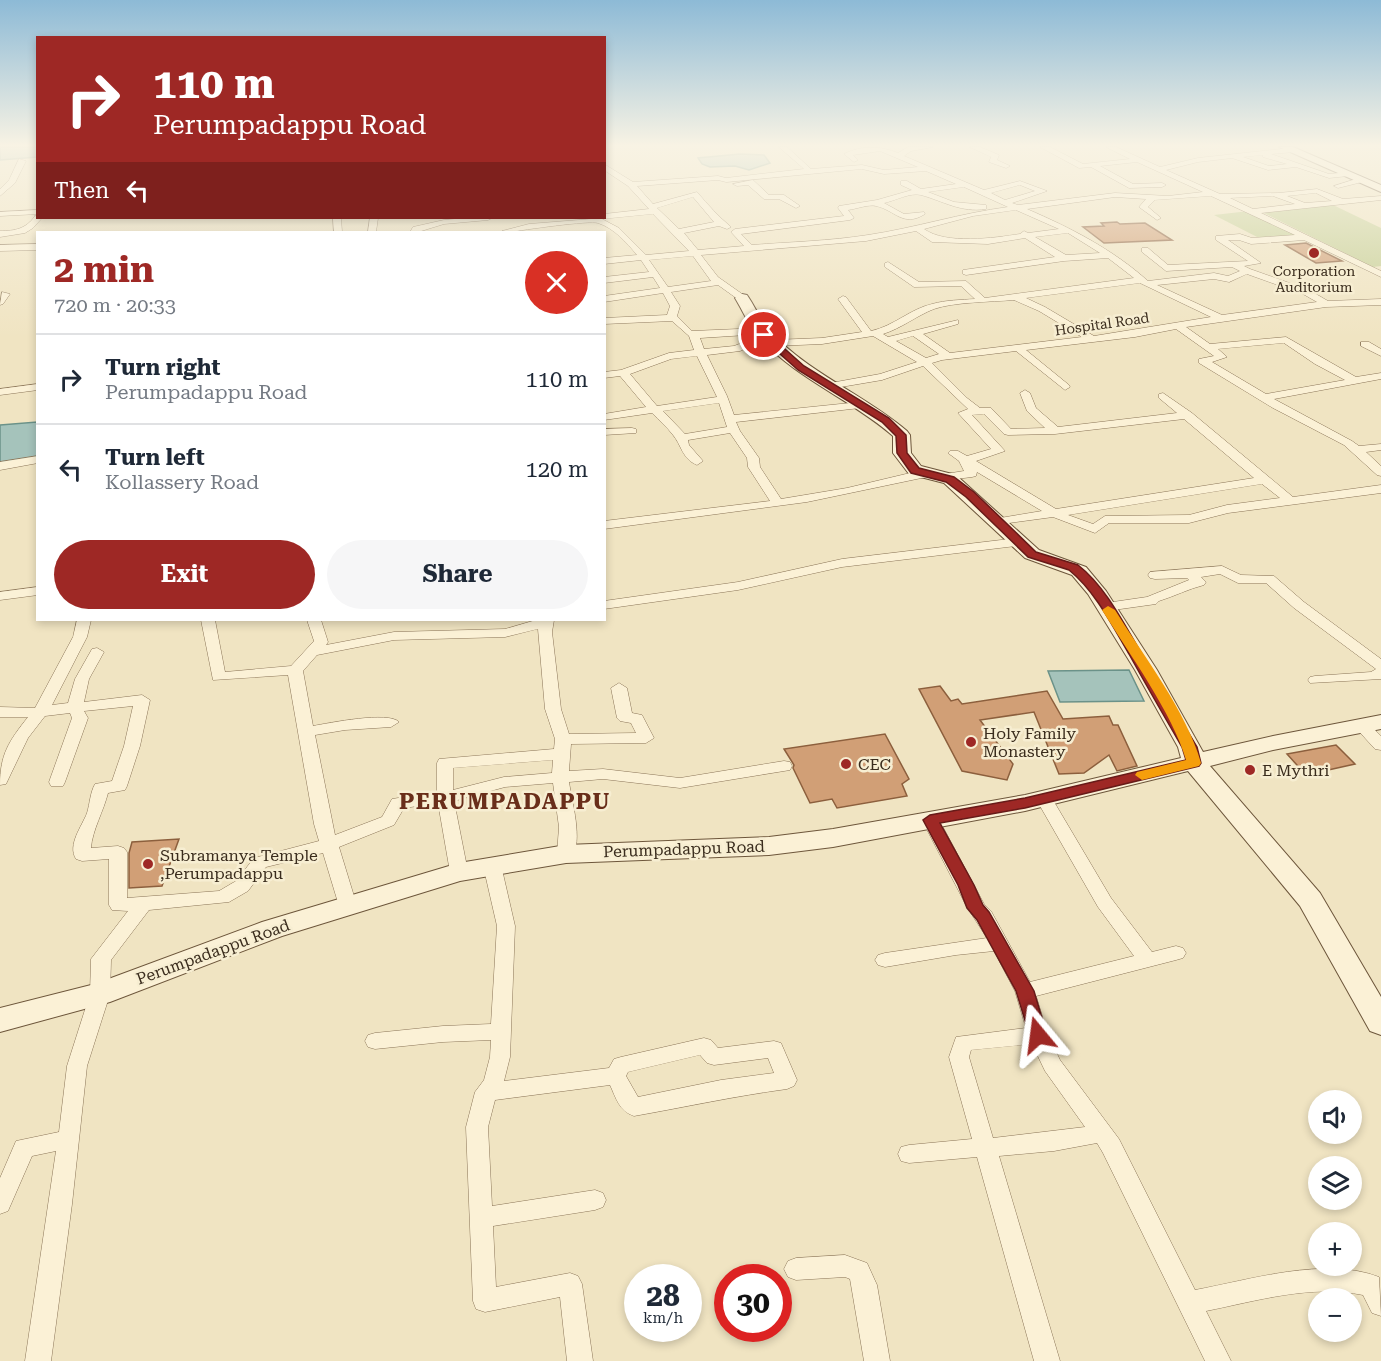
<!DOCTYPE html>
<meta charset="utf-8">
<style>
:root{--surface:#fff;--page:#f6f6f7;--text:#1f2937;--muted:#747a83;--line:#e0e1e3;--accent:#9e2825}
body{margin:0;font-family:"Roboto Serif",serif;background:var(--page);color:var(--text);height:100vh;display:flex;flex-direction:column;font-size:22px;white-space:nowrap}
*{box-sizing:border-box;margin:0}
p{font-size:20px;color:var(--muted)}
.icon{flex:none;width:33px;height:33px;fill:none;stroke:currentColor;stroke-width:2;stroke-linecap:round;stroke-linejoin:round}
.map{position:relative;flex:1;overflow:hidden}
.panel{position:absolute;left:36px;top:231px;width:570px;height:390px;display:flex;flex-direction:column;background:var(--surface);border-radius:0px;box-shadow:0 3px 9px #0003}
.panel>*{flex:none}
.guide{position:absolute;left:36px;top:36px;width:570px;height:183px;border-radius:0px;box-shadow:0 3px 9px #0003;background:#9e2825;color:#fff;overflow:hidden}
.controls{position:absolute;left:1308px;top:1090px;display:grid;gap:12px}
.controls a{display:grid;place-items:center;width:54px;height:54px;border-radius:50%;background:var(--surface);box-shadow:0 3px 9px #0003;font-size:30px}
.speed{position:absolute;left:624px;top:1264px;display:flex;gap:12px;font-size:30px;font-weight:700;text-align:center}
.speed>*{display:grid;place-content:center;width:78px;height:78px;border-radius:50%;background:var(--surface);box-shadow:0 3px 9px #0003;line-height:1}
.speed small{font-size:15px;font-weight:400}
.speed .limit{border:9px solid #d22;background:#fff;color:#111}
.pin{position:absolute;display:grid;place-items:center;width:51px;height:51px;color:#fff;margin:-26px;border:3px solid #fff;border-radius:50%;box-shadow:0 2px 6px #0007}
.me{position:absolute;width:66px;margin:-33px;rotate:344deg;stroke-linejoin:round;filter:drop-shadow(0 0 4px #0008)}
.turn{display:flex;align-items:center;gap:21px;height:126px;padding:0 18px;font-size:27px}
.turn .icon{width:78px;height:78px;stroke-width:2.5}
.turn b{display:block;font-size:42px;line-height:51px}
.then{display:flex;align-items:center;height:57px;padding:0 18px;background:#0003;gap:12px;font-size:22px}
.round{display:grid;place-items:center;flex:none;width:63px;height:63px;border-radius:32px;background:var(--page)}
.summary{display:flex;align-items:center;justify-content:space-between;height:102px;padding:0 18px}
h1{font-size:36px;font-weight:700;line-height:45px;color:var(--accent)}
.button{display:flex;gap:12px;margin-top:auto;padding:12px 18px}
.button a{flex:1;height:69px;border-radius:36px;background:var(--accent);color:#fff;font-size:24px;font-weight:700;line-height:69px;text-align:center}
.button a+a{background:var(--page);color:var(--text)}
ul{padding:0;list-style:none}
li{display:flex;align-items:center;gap:18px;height:90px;padding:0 18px;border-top:2px solid var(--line)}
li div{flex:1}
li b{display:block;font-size:22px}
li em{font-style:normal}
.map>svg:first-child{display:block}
.green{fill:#c6cf95}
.water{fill:#a5c3bb;stroke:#6b9289;stroke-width:1.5}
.building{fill:#d19f76;stroke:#8c5f3d;stroke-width:1.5}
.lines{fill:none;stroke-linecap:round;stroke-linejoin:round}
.street-casing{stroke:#8b7558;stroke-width:1}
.secondary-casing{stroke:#6d563b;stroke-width:2}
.street{fill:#fbf1d6;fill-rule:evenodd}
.secondary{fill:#fbf1d6;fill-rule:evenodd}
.route{fill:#9e2825;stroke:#671a18;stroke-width:1.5}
.slow{fill:#f59e0b}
.poi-dot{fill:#9e2825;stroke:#f7eed2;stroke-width:2}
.labels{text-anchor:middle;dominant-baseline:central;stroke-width:5;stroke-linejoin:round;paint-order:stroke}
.far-poi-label{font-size:14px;fill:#3a2c1d;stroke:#f7eed2}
.far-street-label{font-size:14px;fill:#3a2c1d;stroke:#f7eed2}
.poi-label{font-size:16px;fill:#3a2c1d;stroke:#f7eed2;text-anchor:start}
.street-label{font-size:16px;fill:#3a2c1d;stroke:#f7eed2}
.district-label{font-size:22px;font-weight:bold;letter-spacing:1.5px;fill:#692e1a;stroke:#f7eed2}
</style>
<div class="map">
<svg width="1381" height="1361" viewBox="0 0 1381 1361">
<rect width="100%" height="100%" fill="#f0e4c2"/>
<g class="green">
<path d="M1331 204 1381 228V266L1373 267 1260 211Z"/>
<path d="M1249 211 1302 238 1263 240 1214 215Z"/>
</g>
<g class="water">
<path d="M0 147H37V157L0 160Z"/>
<path d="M740 154 764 155 770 163 749 170 735 166 710 167 702 164 698 158Z"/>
<path d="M37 422V457L0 463V425Z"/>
<path d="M1129 670 1144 701 1060 702 1048 671Z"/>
</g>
<g class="building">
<path d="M1117 222 1120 224 1145 223 1172 240 1104 243 1083 227 1104 226 1101 223Z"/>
<path d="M1306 243 1342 261 1316 263 1285 245Z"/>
<path d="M940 686 951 701 958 699 962 704 1047 691 1063 719 1109 716 1113 725H1118L1137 766 1117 771 1109 755 1084 773 1059 774 1034 712 980 720 1013 764 1007 780 962 771 919 689Z"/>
<path d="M885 734 909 779 902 784 907 796 837 808 832 799 810 803 793 768 794 765 784 749Z"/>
<path d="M1336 745 1355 764 1306 775 1287 754Z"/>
<path d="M179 839 162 886 129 888V853L132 842Z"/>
</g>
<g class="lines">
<defs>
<g id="street">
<path d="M779 147H787L811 169 862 165 884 170 918 167 880 151 853 155 858 160 854 162 844 154C862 145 881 146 898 153L908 147H933L911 151 904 156 984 190 1020 181 1047 191 1012 203 1018 205 1115 193 1168 196 1203 192 1137 162 1100 166 1133 184 1162 183 1166 185 1162 187 1129 188 1091 167 1079 168 1040 147H1050L1083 164 1130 159 1106 147H1116L1160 167 1198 158 1291 148 1294 152 1271 154 1329 174 1348 172V176L1329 178 1296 167 1268 170 1232 158 1198 162 1166 170 1220 194 1279 193 1317 189 1343 199 1381 196V200L1261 213 1381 271V277L1304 240 1251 244 1239 240H1228L1261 263 1244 266 1250 269 1309 290 1328 301 1381 299V305L1326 307 1186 327 1210 344 1286 337 1356 377 1381 373V379L1274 399 1352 441 1359 446 1381 444V450L1366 452 1381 466V476L1377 475 1344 445 1273 408 1199 363V359L1214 356 1176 329 1135 337 1026 350 1069 385 1070 387 1065 390 1016 351 942 360 932 363 967 398 980 408H991L1011 429 1045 428 1027 411 1020 393 1025 390 1030 393 1036 408 1058 427 1177 413 1159 398V394L1163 393 1192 413 1293 497 1381 485V493L1228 513 1189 523H1109L1095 533 1053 517 994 525 992 522 994 519 1042 511 977 472 976 476 972 477 939 481V475L964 471 959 461 948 453 950 451H958L967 456 991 449 958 413 968 409 923 366 882 380 829 389 825 388V384L880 374 917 362 873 336 822 344 774 346 769 343 774 340 822 338 862 332 838 299 843 296 846 297 871 331C894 326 910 309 932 304 946 300 961 300 975 299L961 286 914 287 885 267V263L888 262 919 282 966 281 985 298 1134 278 1108 258 1064 261 966 275 963 274V270L1055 257 1025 238 988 244 932 242 916 231 866 241 701 255 718 277 745 296V300H739L718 285 671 292 680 306 677 316 692 331 762 328 767 331 762 334 700 338 704 349 734 346 766 334 771 337 740 351 707 355 727 396 734 415 860 402 865 405 860 408 736 422 740 431 759 458 760 467 781 499 847 488 927 469 933 473 931 476 807 502 604 529V521L770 501 748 467 747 458 730 433 688 440 689 445 703 461 697 465C682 459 681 444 673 435 667 427 659 420 652 413L604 420V414L646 407 620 376 604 378V372L621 370 669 353 694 350 689 336 672 321 604 324V318L667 315 670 306 663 293 604 302V296L660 288 653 277 604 283V277L649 272 641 260 604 264V258L637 255C627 243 614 228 598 223 590 220 522 230 510 232L502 231 529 224 604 218V214L649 209 628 186 604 170V164L633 182 718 176 726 178 804 169ZM1263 155V157L1287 164 1269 166 1243 157ZM862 169 884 174 926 171 956 184 921 189 907 181H901V185L912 190 877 200 839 206 838 208 844 216 735 229 731 232 744 246 698 250 684 233 719 226 727 229 731 227C719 217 708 205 697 192L653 204 637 186 718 180 726 182ZM1020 185 1035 191 1005 200 991 193ZM964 187 1008 207C961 213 915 228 868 235 830 241 790 242 752 245L741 234 850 220 854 218 848 210C856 209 869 204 876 206 895 210 903 228 925 214L924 212 904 214 884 203C894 201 911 192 921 195 943 201 961 213 986 209V205L954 202 928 192ZM1316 193 1332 201 1305 203 1287 196ZM1211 196 1295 235 1252 238 1240 234 1216 236V240L1248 261 1168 265 1148 248H1142V252L1166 271 1232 267 1240 271 1228 276 1214 273 1148 281C1112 249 1071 228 1027 209L1115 197 1146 199 1139 207 1157 220 1161 218 1148 207 1155 200ZM1273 196 1295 204 1253 209 1230 198ZM693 197 714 222 679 229 657 208ZM1016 210 1059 229 1028 233 1024 231 1020 234C994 238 946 245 924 229L973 216ZM653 214 689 251 646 255 619 228 602 219ZM1068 233 1100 253 1066 255 1035 237ZM693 256 711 281 668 287 649 260ZM1247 274 1303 294 1317 302 1222 315 1157 285 1214 279 1229 282ZM1140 283 1211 317 1094 336 1045 307 1026 298ZM1014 300 1039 311 1082 337 950 353 923 334 958 324V320L888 337 883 334C902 328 916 316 934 309 954 302 991 302 1014 300ZM913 336 939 354 926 358 896 341ZM1284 343 1315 364 1345 380 1266 394 1212 362 1227 357 1218 349ZM697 356 717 397 657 406 630 374 671 359ZM719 403 727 427 685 434 663 411ZM984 414 1004 434 1008 435 1055 434 1184 419 1254 478 1056 509 976 461 1005 451 972 415ZM1262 484 1280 498 1227 505 1189 515 1105 516 1093 524 1068 515Z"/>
<path d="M970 147H980L999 155 997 160 1010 166 1006 168 989 162 991 157Z"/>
<path d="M19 159 26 161 15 183 0 196V189L9 180Z"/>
<path d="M1359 178H1362V182L1338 188 1334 186Z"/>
<path d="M753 180 769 195H784L800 206 796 208 779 199H764L748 185 737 186 733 184Z"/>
<path d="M38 210V214L0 216V212Z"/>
<path d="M35 216 42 218 33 228 25 233 0 237V231C15 231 26 229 35 216Z"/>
<path d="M333 218H341L342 232H334Z"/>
<path d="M370 218H378L376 232H368Z"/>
<path d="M466 218H492L488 220 444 224 418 232H410L413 227 444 220Z"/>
<path d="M38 244V250L0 251V245Z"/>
<path d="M2 292 10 294 3 304 0 305Z"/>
<path d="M1361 342H1369L1381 349V356L1361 346Z"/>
<path d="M38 384V390L0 395V389Z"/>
<path d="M632 428 636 429V433L604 435V429Z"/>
<path d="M38 456V463L0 470V462Z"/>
<path d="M1019 538 1024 539 1025 542 1024 545 842 567 738 590 604 609V601L738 582 842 559Z"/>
<path d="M1222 566 1241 575 1274 576 1304 602 1381 659V679L1310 683 1308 680 1310 677 1315 676 1371 672 1376 669 1294 608 1266 583H1238L1220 574 1201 577 1206 582 1204 585C1188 589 1175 596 1159 601L1156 604 1106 611 1099 607 1106 603 1147 597 1189 580 1187 578 1155 579 1150 578 1148 575 1150 572Z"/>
<path d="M38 587V595L0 600V592Z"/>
<path d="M77 620H91L87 637 52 705 68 703 75 679 92 649 97 648 104 652 89 679 84 702 142 695 150 700 140 746 127 786 125 790 108 793C104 810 92 831 91 848L118 846 124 848 127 852V898L219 891 236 881 254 858 319 841 314 824 288 675 213 680 201 620H215L225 672 291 666 314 641 307 620H321L328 642 326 645 394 632 505 629 536 620H554L552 632 561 709 569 734 636 733 631 723 620 721 617 718 611 688 619 683 627 688 632 713 642 715 654 738 646 743 571 744 569 771 603 769 680 778 784 761 790 762 792 766 790 770 784 771 680 788 603 779 569 782C572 802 583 840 572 858H560L557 854 559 827 553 783 505 787 454 801 468 872 465 876 459 878 453 876 450 872 438 803 404 808 394 825 339 847 357 906 354 911 348 913 342 911 339 906 323 853 266 867 248 891 229 902 149 910 111 960 110 994 87 1066 72 1204 51 1361H25L56 1151 32 1156 8 1211 0 1214V1178L16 1141 59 1132 67 1066 90 994 91 959 128 911 112 910 109 905V859L82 861 76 859C67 845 82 826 87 813 90 803 90 793 95 784L112 781 124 746 133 706 84 711 88 718 65 782 63 786H51L49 782 72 718 70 713 45 716 28 738 6 784 0 785C0 754 9 741 28 717H0V707L35 708 73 637ZM538 629 545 709 555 739 554 749 439 759 437 763V792L392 799 382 817 335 835 315 735 345 730 391 727 399 722C389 711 329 723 313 726L303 671 317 655 394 640 505 637ZM553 760 552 773 504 777 453 790V768Z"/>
<path d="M1361 720 1367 722 1381 736V750L1375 749 1353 725Z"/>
<path d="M1044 794 1050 795 1111 898 1152 952 1176 946 1183 948 1186 953 1183 958 1176 960 1036 996 1048 1035 1060 1060 1119 1139 1195 1290C1250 1280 1325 1256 1379 1277L1381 1316 1372 1313 1363 1295C1312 1284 1256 1301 1206 1311L1231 1361H1205L1103 1153 1097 1143 1054 1151 999 1156 1060 1361H1034L977 1157 909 1163 901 1161 898 1154 901 1147 909 1145 972 1139 949 1057 956 1037 1026 1028 1015 991 994 951 956 955 885 967 878 965 875 960 878 955 885 953 987 938 967 907 922 820 925 816H937L984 904 991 911 1030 982 1134 956 1098 907 1036 799 1038 795ZM1032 1044 1045 1071 1085 1127 993 1138 969 1057 971 1050Z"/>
<path d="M492 859 498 861 501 865 515 926 510 1057 504 1081 609 1068 614 1059 621 1057 704 1038 711 1040 718 1048 774 1041 781 1043 797 1080 794 1086 787 1089C735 1096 685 1107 634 1116 619 1111 616 1098 610 1085L495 1100 488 1127 492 1206 595 1190 603 1193 606 1200 603 1207 595 1210 493 1226 496 1287 570 1273 578 1276 582 1284 593 1361H567L560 1297 485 1312 476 1309 473 1301 466 1127 475 1092 484 1080 490 1057 491 1040 443 1042 375 1049 368 1047 365 1041 368 1035 375 1033 443 1026 491 1024 497 926 483 865 486 861ZM700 1055 707 1063 714 1065 768 1058 774 1073 721 1080 638 1097 626 1076 628 1072Z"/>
<path d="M845 1255 867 1263 877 1285 890 1361H864L850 1279 845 1277 796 1280 788 1277 784 1269 788 1261 796 1258Z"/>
</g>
<g id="secondary">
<path d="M1279 147H1293L1381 185V192Z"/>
<path d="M742 294 747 295C755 306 760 320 769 330 807 373 864 394 907 431L910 435 911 453 921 466 956 475 1039 550 1086 567 1106 591 1157 670 1203 752 1273 736 1381 715V729L1273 750 1210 766 1320 893 1381 997V1035L1370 1031 1300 906 1188 771 1025 811 833 847 769 855 566 863 460 881 282 936 110 1002 0 1032V1008L95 984 262 922 459 863 566 845 769 837 833 829 1025 795 1181 758 1178 747 1135 670 1088 594 1072 575 1025 558 944 483 909 474 893 453V436C851 399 796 379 759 337 749 326 743 311 735 298Z"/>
</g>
</defs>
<use href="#street" class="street-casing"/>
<use href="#secondary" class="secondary-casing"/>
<use href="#street" class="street"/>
<use href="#secondary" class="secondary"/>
</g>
<linearGradient id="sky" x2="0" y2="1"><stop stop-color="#8dbad6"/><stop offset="0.43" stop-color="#f8f3e4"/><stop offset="1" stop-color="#f8f3e4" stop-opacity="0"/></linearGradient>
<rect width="1381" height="338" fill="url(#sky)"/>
<path class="route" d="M761 333H767L804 366 889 418 906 435 907 453 919 468 954 477 974 492 1036 552 1078 565C1105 586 1123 622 1140 651 1159 683 1178 715 1197 747L1201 763 1199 766 1025 808 940 823 974 885 983 905 989 912 1034 991 1047 1035 1044 1040 1038 1043 1031 1040 1016 991 977 920 967 908 958 885 923 820 930 815 1025 798 1186 760 1182 747C1164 716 1146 685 1129 654 1112 625 1095 591 1069 570L1028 557 966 497 946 482 911 473 897 453 896 436 882 422 798 370 761 337Z"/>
<path class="slow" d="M1108 606 1115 610C1143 655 1187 712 1201 763L1199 766 1142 780 1135 775 1137 772 1186 760C1173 714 1128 652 1102 610Z"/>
<g class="poi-dot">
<circle cx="1314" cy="253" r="6"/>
<circle cx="971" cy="742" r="6"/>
<circle cx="846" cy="764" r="6"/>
<circle cx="1250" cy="770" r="6"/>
<circle cx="148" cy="864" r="6"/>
</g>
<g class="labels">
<g class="far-poi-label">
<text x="1314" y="271">Corporation<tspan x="1314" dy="16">Auditorium</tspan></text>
</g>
<g class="far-street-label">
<text transform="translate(1102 324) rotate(-8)">Hospital Road</text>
</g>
<g class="poi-label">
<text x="983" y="733">Holy Family<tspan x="983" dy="18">Monastery</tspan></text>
<text x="858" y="764">CEC</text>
<text x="1262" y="770">E Mythri</text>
<text x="160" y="855">Subramanya Temple<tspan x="160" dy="18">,Perumpadappu</tspan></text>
</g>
<g class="street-label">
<text transform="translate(684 849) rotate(-2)">Perumpadappu Road</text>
<text transform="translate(213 952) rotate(-20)">Perumpadappu Road</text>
</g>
<g class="district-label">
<text x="505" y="801">PERUMPADAPPU</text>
</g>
</g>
</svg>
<div class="controls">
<a><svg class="icon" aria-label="sound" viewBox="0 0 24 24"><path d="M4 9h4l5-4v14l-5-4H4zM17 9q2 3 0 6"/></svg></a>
<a><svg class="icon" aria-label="layers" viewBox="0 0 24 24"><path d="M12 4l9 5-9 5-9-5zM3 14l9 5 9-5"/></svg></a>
<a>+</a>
<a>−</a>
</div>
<div class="speed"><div>28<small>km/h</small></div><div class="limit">30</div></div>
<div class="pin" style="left:764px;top:335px;background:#d93025"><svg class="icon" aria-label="arrive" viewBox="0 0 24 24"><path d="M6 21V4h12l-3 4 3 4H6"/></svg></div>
<svg class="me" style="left:1038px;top:1035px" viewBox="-20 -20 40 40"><path d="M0-17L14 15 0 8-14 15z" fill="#9e2825" stroke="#fff" stroke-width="4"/></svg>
<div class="guide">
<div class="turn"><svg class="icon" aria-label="right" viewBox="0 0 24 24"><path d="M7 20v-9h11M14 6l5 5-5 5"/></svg><div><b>110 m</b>Perumpadappu Road</div></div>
<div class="then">Then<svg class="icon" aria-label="left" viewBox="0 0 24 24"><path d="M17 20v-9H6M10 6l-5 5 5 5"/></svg></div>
</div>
<section class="panel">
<div class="summary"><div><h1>2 min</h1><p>720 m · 20:33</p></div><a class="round" style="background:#d93025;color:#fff"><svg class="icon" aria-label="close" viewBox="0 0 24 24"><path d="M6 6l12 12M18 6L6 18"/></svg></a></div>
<ul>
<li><svg class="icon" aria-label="right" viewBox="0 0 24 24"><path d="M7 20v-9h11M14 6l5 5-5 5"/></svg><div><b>Turn right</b><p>Perumpadappu Road</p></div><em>110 m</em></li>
<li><svg class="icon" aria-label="left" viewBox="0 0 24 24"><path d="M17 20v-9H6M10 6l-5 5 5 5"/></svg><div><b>Turn left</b><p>Kollassery Road</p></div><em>120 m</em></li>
</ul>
<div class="button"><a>Exit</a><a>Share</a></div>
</section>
</div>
